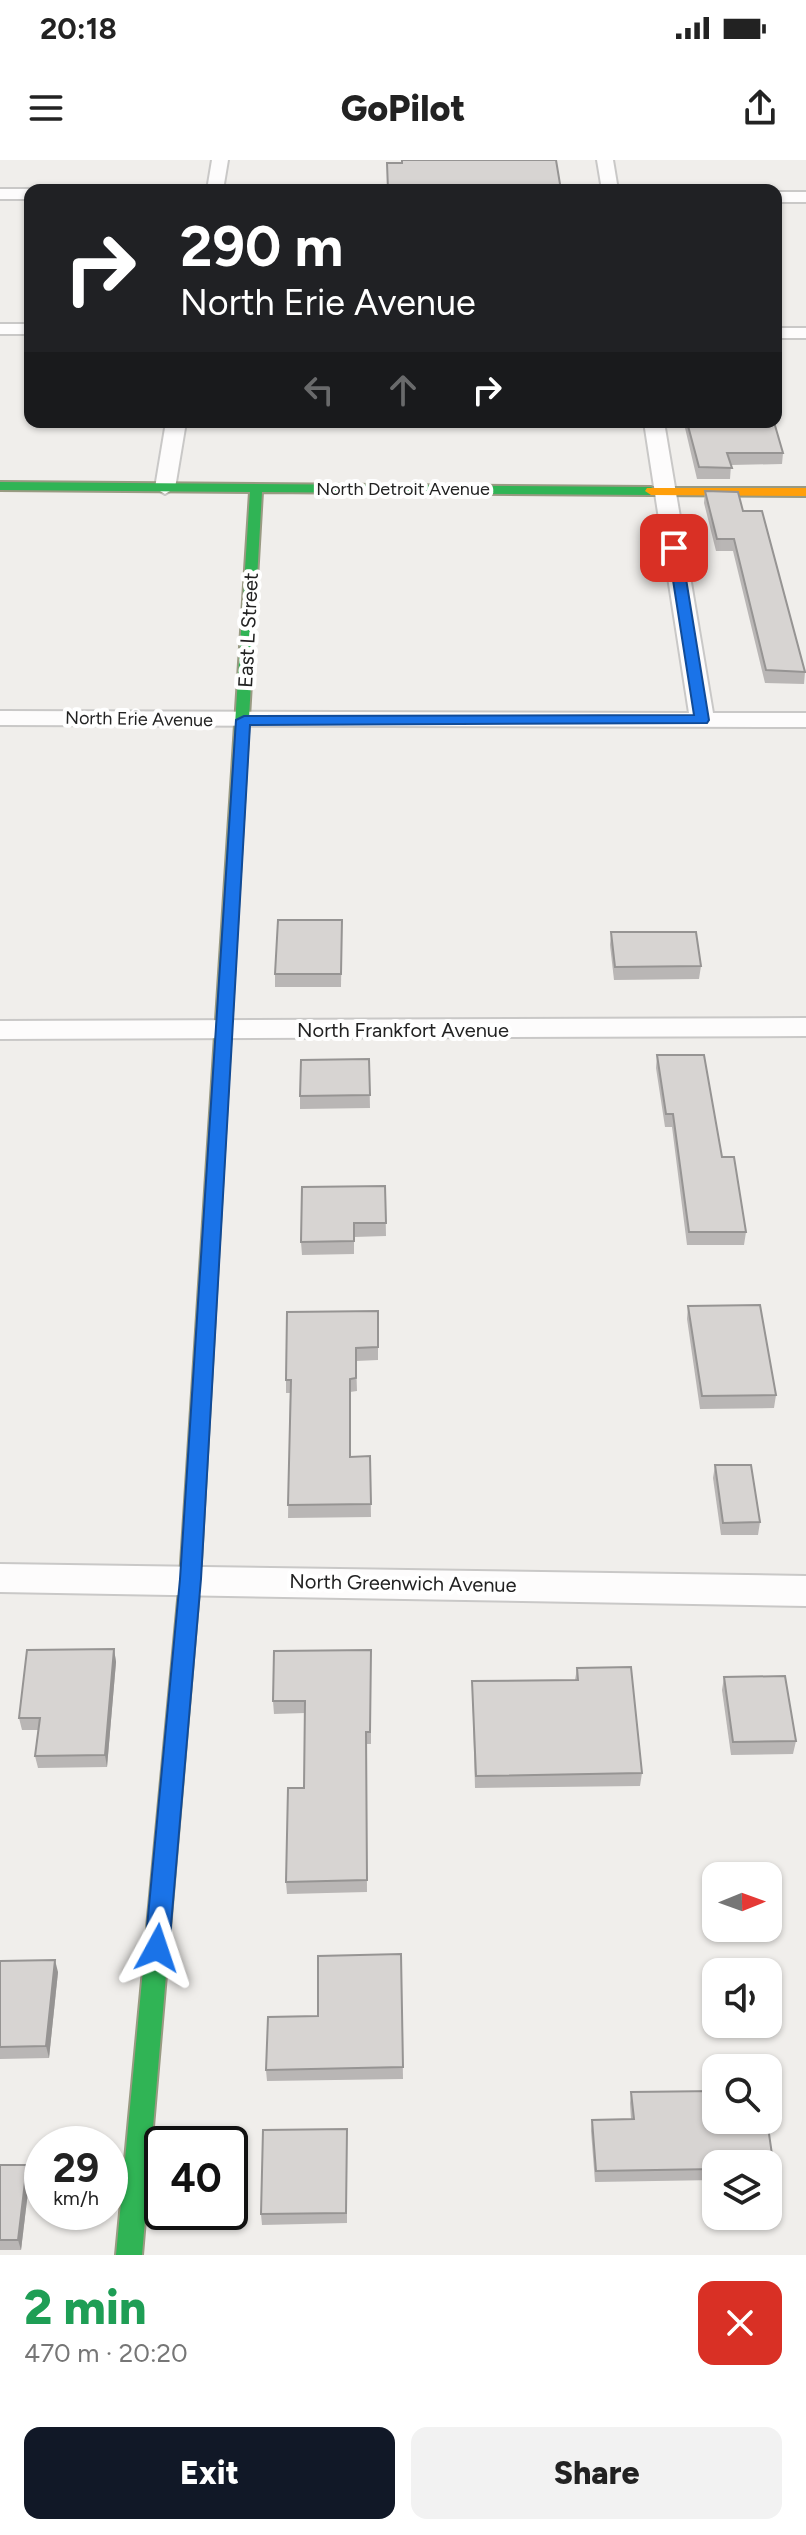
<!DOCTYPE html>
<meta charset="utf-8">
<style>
:root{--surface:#fff;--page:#f2f2f2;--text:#222;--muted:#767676;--accent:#111827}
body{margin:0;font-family:Figtree,sans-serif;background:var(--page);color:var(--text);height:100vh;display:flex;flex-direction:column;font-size:30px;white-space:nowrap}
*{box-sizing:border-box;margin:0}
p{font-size:26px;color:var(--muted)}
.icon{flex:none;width:44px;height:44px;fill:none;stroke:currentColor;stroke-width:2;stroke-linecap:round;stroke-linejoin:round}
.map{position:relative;height:2095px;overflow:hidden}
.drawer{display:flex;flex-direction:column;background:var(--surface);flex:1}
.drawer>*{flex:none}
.banner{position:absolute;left:24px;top:24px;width:758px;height:244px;border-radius:16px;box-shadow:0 2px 6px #0004;background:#202124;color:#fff;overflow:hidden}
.needle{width:52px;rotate:89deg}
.controls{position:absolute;left:702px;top:1702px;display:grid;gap:16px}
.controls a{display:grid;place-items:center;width:80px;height:80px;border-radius:16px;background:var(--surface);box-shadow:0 2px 6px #0004;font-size:40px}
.speed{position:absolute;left:24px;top:1966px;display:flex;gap:16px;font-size:40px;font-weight:700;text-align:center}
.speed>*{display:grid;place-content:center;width:104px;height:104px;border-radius:50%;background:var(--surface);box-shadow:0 2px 6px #0004;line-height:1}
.speed small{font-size:20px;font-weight:400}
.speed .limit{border:4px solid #111;border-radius:12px;background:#fff;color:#111}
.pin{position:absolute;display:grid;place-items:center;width:68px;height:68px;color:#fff;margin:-34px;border-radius:16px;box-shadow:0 4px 12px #0006}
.me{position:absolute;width:88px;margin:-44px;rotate:5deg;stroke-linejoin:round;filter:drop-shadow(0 0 6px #0008)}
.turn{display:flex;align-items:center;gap:28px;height:168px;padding:0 24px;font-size:36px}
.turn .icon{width:104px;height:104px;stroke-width:2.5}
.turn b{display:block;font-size:56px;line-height:68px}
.lanes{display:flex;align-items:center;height:76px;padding:0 24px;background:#0003;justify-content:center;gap:40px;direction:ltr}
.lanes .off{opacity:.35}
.round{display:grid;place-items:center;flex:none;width:84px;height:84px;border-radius:16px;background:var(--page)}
.head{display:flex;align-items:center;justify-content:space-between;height:136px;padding:0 24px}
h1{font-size:48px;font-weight:800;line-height:60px;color:#1e9e55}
.cta{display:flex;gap:16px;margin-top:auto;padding:16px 24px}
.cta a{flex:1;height:92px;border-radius:16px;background:var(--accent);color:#fff;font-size:32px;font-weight:800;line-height:92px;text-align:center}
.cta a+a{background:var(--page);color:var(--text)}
.status{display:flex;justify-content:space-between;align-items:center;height:56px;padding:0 40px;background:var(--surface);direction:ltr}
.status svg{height:22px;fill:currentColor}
header{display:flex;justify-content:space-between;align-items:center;height:104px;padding:0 24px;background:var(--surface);font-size:36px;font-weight:800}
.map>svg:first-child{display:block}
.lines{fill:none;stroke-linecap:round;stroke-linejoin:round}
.street-casing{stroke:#c9c8c7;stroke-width:4}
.fast-casing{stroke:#999a82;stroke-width:4}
.slow-casing{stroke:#999a82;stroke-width:4}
.jam-casing{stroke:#999a82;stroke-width:4}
.street{fill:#fdfcfc;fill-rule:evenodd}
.fast{fill:#30b455;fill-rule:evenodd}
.slow{fill:#ff9f0a;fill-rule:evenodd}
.jam{fill:#e5322d;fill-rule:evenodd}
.wall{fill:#b9b6b5}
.shaded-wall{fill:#969493}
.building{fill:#d7d4d2;stroke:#969493;stroke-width:2}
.route{fill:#1a73e8;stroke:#114b97;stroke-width:2}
.labels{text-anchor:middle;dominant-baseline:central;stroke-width:8;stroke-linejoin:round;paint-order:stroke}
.far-street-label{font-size:18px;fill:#222;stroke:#fff}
.street-label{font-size:20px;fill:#222;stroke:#fff}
</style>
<div class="status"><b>20:18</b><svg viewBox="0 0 49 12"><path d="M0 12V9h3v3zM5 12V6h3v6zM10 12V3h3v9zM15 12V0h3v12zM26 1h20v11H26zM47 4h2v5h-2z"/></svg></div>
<header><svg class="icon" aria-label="menu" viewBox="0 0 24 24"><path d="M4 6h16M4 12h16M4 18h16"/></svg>GoPilot<svg class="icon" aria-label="share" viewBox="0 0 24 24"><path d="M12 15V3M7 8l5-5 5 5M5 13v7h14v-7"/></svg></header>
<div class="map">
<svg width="806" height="2095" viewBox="0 0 806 2095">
<rect width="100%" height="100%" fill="#f0eeeb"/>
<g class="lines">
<defs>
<g id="street">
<path d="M212 0H228L223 30H207Z"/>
<path d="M597 0H613L618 30H602Z"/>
<path d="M0 29H30L34 30H30V39H0Z"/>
<rect x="776" y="32" width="30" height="10"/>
<rect x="0" y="164" width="30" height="10"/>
<rect x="776" y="168" width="30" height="10"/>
<path d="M166 262H186L175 328 165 334 155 328Z"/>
<path d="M644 262H664L713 553H806V567L0 565V551L689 553Z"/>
<path d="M806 858V876L0 879V861Z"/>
<path d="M0 1404 806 1416V1446L0 1432Z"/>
</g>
<g id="fast">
<path d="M0 322 651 327 657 331 651 335 262 332 228 922 220 928 212 922 250 332 0 330Z"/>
<path d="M205 1164 212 1166 214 1171 200 1419 142 2095H116L180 1419 196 1171 198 1166Z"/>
</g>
<path id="slow" d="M647 328H806V336L651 335 645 331Z"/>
<path id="jam" d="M220 916 228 922 214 1171 212 1176H198L196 1171 212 922Z"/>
</defs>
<use href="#street" class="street-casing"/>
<use href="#fast" class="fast-casing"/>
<use href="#slow" class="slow-casing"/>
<use href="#jam" class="jam-casing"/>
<use href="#street" class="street"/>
<use href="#fast" class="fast"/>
<use href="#slow" class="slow"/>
<use href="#jam" class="jam"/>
</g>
<g class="wall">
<path d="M685 262H774L783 293 782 304 731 305 730 319H697L685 268Z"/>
<path d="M705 331 743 351 805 512 804 524 765 523 733 391H716L704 343Z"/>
<path d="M342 760 341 827H275V814Z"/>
<path d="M611 772 701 806 699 819 614 820 610 785Z"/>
<path d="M657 895 722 997 746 1072 744 1085H687L672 967H665L656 908Z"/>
<path d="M369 899 370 948 300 949V936Z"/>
<path d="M385 1026 386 1076 354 1077V1094L302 1095 301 1082Z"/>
<path d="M688 1146 776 1235 774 1248 700 1249 687 1159Z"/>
<path d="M378 1151V1200L356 1201 357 1231 350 1232V1297L370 1296 371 1357 288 1358 290 1233H286V1220Z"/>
<path d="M715 1305 760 1362 758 1375H721L713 1318Z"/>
<path d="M114 1489 116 1502 107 1607 38 1608 35 1596 38 1570H22L19 1558Z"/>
<path d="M371 1490V1584H366L367 1732 287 1734 286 1722 304 1628 305 1553 274 1554 273 1541Z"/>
<path d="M577 1508 642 1613 640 1626 475 1628 472 1521 575 1520Z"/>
<path d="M724 1517 796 1581 793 1594 731 1595 722 1530Z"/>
<path d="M401 1794 403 1919 267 1921 266 1910 318 1856Z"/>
<path d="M0 1801 58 1812 49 1898 0 1899Z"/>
<path d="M716 1931V1960H767L774 2008 770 2019H768V2004H716V2020L595 2022 591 1971 592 1960 631 1959 630 1943 631 1932Z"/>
<path d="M347 1969V2063L262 2065 261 2054Z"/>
<path d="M0 2005 30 2015 21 2090H0Z"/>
</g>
<g class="shaded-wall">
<path d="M114 1489 116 1502 107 1607 105 1595Z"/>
<path d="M55 1800 58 1812 49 1898 46 1886Z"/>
<path d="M27 2005 30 2015 21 2090 18 2080Z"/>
</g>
<g class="building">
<path d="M402 0H556L561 30H388L387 3H402Z"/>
<path d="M687 262H774L783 293H727L732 308 699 307Z"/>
<path d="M705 331 738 332 743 351H762L805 512 766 510 734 379H717Z"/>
<path d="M278 760H342L341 814H275Z"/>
<path d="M611 772H696L701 806 615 807Z"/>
<path d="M657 895H704L722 997H734L746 1072H689L673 954H666Z"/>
<path d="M369 899 370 935 300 936 301 900Z"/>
<path d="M385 1026 386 1063H354V1081L301 1082 302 1027Z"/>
<path d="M760 1145 776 1235 702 1236 688 1146Z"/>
<path d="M378 1151V1187L356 1188V1218L350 1219V1297L370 1296 371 1344 288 1345 291 1220H286L287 1152Z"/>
<path d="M715 1305H751L760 1362 723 1363Z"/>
<path d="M114 1489 105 1595 35 1596 40 1558H19L27 1490Z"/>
<path d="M371 1490 370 1572H366L367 1720 286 1722 288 1628H304L305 1541H273L274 1491Z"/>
<path d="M631 1507 642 1613 476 1616 472 1521 578 1520 577 1508Z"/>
<path d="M785 1516 796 1581 733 1582 724 1517Z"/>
<path d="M401 1794 403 1907 266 1910 268 1857 318 1856V1796Z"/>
<path d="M55 1800 46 1886 0 1887V1801Z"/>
<path d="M716 1931V1960H767L774 2008H768V2004H716V2009L596 2011 592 1960 634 1959 631 1932Z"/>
<path d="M347 1969 346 2053 261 2054 263 1970Z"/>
<path d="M0 2005H27L18 2080H0Z"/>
</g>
<path class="route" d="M674 385 681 388 709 560 707 563 250 565 201 1419 169 1788 166 1796 157 1799 149 1796 145 1788 180 1419 236 560 244 556 694 555 668 388Z"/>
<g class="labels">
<g class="far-street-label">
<text x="403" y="329">North Detroit Avenue</text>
<text transform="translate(139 559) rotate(1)">North Erie Avenue</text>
</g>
<g class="street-label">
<text transform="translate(248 470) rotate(-87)">East L Street</text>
<text x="403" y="870">North Frankfort Avenue</text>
<text transform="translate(403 1423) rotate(1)">North Greenwich Avenue</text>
</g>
</g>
</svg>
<div class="controls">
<a><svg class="needle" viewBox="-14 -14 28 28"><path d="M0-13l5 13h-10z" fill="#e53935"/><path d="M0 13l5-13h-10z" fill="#767676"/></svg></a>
<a><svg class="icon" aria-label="sound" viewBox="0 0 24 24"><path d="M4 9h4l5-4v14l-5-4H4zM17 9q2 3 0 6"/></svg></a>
<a><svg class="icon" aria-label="search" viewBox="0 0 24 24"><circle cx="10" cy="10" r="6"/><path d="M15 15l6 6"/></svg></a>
<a><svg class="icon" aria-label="layers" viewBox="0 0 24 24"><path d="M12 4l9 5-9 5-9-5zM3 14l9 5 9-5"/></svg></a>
</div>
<div class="speed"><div>29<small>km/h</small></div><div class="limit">40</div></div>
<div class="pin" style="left:674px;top:388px;background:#d93025"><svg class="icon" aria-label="arrive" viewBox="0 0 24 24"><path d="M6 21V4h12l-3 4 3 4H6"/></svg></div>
<svg class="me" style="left:157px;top:1788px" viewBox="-20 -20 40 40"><path d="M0-17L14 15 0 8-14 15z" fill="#1a73e8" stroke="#fff" stroke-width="4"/></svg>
<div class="banner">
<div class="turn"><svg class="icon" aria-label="right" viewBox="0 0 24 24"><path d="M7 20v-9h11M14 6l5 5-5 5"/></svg><div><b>290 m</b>North Erie Avenue</div></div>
<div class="lanes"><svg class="icon off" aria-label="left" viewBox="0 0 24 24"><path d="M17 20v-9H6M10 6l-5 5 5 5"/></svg><svg class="icon off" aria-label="ahead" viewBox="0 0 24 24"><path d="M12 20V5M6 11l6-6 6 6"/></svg><svg class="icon" aria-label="right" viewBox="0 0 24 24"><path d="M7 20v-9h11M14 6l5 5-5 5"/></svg></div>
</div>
</div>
<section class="drawer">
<div class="head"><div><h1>2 min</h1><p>470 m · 20:20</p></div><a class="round" style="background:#d93025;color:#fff"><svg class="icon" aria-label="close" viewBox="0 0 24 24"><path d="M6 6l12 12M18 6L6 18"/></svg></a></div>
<div class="cta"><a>Exit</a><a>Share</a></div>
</section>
